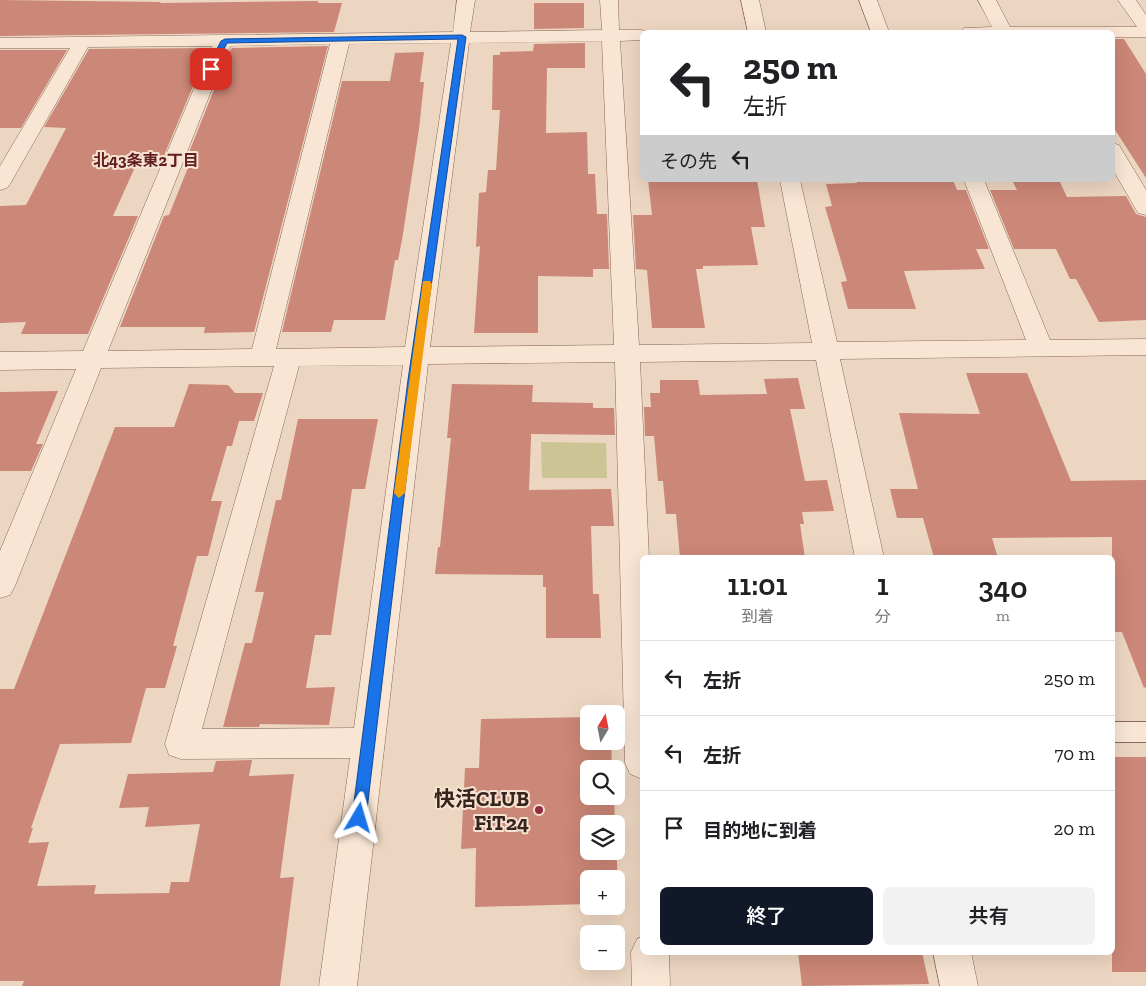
<!DOCTYPE html>
<html lang="ja">
<meta charset="utf-8">
<style>
:root{--surface:#fff;--page:#f2f2f2;--text:#202124;--muted:#757577;--line:#e0e0e0;--accent:#111827}
body{margin:0;font-family:"Zilla Slab","Noto Sans JP",serif;background:var(--page);color:var(--text);height:100vh;display:flex;flex-direction:column;font-size:19px;white-space:nowrap}
*{box-sizing:border-box;margin:0}
p{font-size:16px;color:var(--muted)}
.icon{flex:none;width:28px;height:28px;fill:none;stroke:currentColor;stroke-width:2;stroke-linecap:round;stroke-linejoin:round}
.map{position:relative;flex:1;overflow:hidden}
.details{position:absolute;left:640px;top:555px;width:475px;height:400px;display:flex;flex-direction:column;background:var(--surface);border-radius:8px;box-shadow:0 5px 20px #0002}
.details>*{flex:none}
.guide{position:absolute;left:640px;top:30px;width:475px;height:152px;border-radius:8px;box-shadow:0 5px 20px #0002;background:#fff;color:var(--text);overflow:hidden}
.needle{width:32px;rotate:10deg}
.fabs{position:absolute;left:580px;top:705px;display:grid;gap:10px}
.fabs a{display:grid;place-items:center;width:45px;height:45px;border-radius:8px;background:var(--surface);box-shadow:0 5px 20px #0002;font-size:25px}
.pin{position:absolute;display:grid;place-items:center;width:42px;height:42px;color:#fff;margin:-21px;border-radius:10px;box-shadow:0 2px 8px #0006}
.me{position:absolute;width:55px;margin:-28px;rotate:7deg;stroke-linejoin:round;filter:drop-shadow(0 0 4px #0008)}
.turn{display:flex;align-items:center;gap:18px;height:105px;padding:0 20px;font-size:22px}
.turn .icon{width:65px;height:65px;stroke-width:2.5}
.turn b{display:block;font-size:35px;line-height:42px}
.then{display:flex;align-items:center;height:48px;padding:0 20px;background:#0003;gap:10px;font-size:19px}
.eta{display:flex;justify-content:space-evenly;align-items:center;height:85px;text-align:center}
.eta b{font-size:30px;font-weight:600;line-height:35px}
.cta{display:flex;gap:10px;margin-top:auto;padding:10px 20px}
.cta a{flex:1;height:58px;border-radius:8px;background:var(--accent);color:#fff;font-size:20px;font-weight:600;line-height:58px;text-align:center}
.cta a+a{background:var(--page);color:var(--text)}
ul{padding:0;list-style:none}
li{display:flex;align-items:center;gap:15px;height:75px;padding:0 20px;border-top:1px solid var(--line)}
li div{flex:1}
li b{display:block;font-size:19px}
li em{font-style:normal}
.map>svg:first-child{display:block}
.green{fill:#cbc595}
.building{fill:#cb8777}
.lines{fill:none;stroke-linecap:round;stroke-linejoin:round}
.lane-casing{stroke:#866759;stroke-width:2}
.street-casing{stroke:#866759;stroke-width:1}
.lane{fill:#f8e5d4;fill-rule:evenodd}
.street{fill:#f8e5d4;fill-rule:evenodd}
.route{fill:#1a73e8;stroke:#114b97}
.slow{fill:#f59e0b}
.poi-dot{fill:#942a42;stroke:#f5e2d0;stroke-width:2}
.labels{text-anchor:middle;dominant-baseline:central;stroke-width:4;stroke-linejoin:round;paint-order:stroke}
.far-neighbourhood-label{font-size:16px;font-weight:bold;fill:#621d1e;stroke:#f5e2d0}
.near-poi-label{font-size:21px;font-weight:bold;fill:#36241d;stroke:#f5e2d0;text-anchor:end}
</style>
<div class="map">
<svg width="1146" height="986" viewBox="0 0 1146 986">
<rect width="100%" height="100%" fill="#edd6c1"/>
<path class="green" d="M541 442 606 443 607 478H542Z"/>
<g class="building">
<path d="M0 0 161 2 160 3 318 1V3H342L334 32 0 36Z"/>
<path d="M534 3H584V28L534 29Z"/>
<path d="M1112 39H1124L1146 74V178L1112 125Z"/>
<path d="M585 43V68H547L546 133 587 132 588 174H595L597 214H607L609 269H593V277L538 276V333H474L480 246 476 247 479 193 486 192 488 170H496L500 110H492L493 55H500V52L533 51 534 44Z"/>
<path d="M328 46 254 332 204 333 205 327H120L164 216 169 215 189 165H184L229 52 232 48Z"/>
<path d="M209 48 160 165H136L113 216H138L88 334H21L26 322 0 323V206L26 205 66 128 44 127 89 49Z"/>
<path d="M0 50H67L21 128H0Z"/>
<path d="M424 52 420 82H424L419 129 402 240 398 260H395L385 320H334L331 332H282L342 81H390L395 53Z"/>
<path d="M648 180H757L765 227H751L758 265 703 266V269H696L705 328H652L647 270 636 269 633 215H652Z"/>
<path d="M856 180H953L957 190H966L989 249H976L985 269 904 271 916 309H848L841 282 847 281 825 207 832 206 826 184 857 183Z"/>
<path d="M1012 180H1059L1067 197 1126 196 1136 214 1146 217V320L1099 322 1076 279H1070L1056 249H1014L990 190H1017Z"/>
<path d="M966 373H1027L1071 481 1146 480V687L1144 688 1122 632H1112V537L992 538 998 558H934L923 518H897L890 489H918L899 413 980 414Z"/>
<path d="M798 378 805 409H790L805 481 827 480 834 511 802 512 804 524H800L805 558H680L676 514H666L663 481H658L654 436H645L644 407H651L650 393H660V380H698L700 395 767 394 764 379Z"/>
<path d="M189 384 228 385 235 393H263L254 421H239L232 446H227L211 501H222L208 556H197L173 646H177L165 688H146L131 743 60 744 31 828H33L28 843 49 842 37 886 96 885 94 894 169 893 171 882H189L200 824 145 827 149 807 119 808 128 774 213 772 216 761 252 760 249 776 294 774 280 878 294 877 280 986H22L24 981H0V689H14L115 427H174Z"/>
<path d="M452 384 533 385 532 402 593 403V408H614L615 435 531 434V438L529 490 611 489 614 526H591L593 594H599L601 638H546V587H543V575L435 574 438 547H440L451 438H447Z"/>
<path d="M58 391 36 444H43L31 471H0V392Z"/>
<path d="M298 419H378L365 489H352L331 635H315L306 688 335 687 329 725 260 724 259 727H223L245 643H252L264 592H255L276 500H281Z"/>
<path d="M589 717V741H611L612 769H589V796H614L615 824H589V851H616V844L619 904H616V879H589V904L475 907 476 848 461 849 465 768H479L481 719Z"/>
<rect x="1112" y="757" width="34" height="215"/>
<path d="M798 952H922L929 984 802 986Z"/>
</g>
<g class="lines">
<defs>
<rect id="lane" x="1112" y="722" width="34" height="20"/>
<g id="street">
<path d="M457 0H475L470 32 602 30 600 0H618L619 30H642L649 32H642V40L620 41 639 345 812 343 780 180H800L837 342 1026 340 964 180H984L1050 340 1146 339V355L840 359 884 558H855L816 360 640 362 649 558H642V779L630 774 625 763 615 362 428 364 357 986H319L350 758 181 759 169 755 165 744 274 366 101 368 15 586 10 595 0 598V551L76 369 0 370V352L83 351 212 46 88 47 10 184 7 188 0 190V166L70 48H0V38L453 32ZM602 41 614 345 430 347 469 43ZM451 43 405 347 276 349 349 44ZM330 44 252 349 108 351 227 51 231 46ZM403 365 354 728 202 729 299 366Z"/>
<path d="M741 0H759L766 32H748Z"/>
<path d="M859 0H877L889 32H871Z"/>
<path d="M978 0H996L1010 27H1137L1118 0H1136L1146 15V37H1112V32H961L964 28 992 27Z"/>
<path d="M1112 143 1119 145 1146 190V215L1138 213 1112 168Z"/>
<path d="M642 937V952H669L670 986H632L631 952 637 939Z"/>
<path d="M933 952H971L978 986H940Z"/>
</g>
</defs>
<use href="#lane" class="lane-casing"/>
<use href="#street" class="street-casing"/>
<use href="#lane" class="lane"/>
<use href="#street" class="street"/>
</g>
<path class="route" d="M462 35 466 37 418 380 366 818 364 822 359 824 354 822 352 818 408 380 458 39 227 43 213 70 207 69 221 41 225 39Z"/>
<path class="slow" d="M423 281H430L432 284 405 493 399 498 394 493Z"/>
<circle class="poi-dot" cx="539" cy="810" r="5"/>
<g class="labels">
<g class="far-neighbourhood-label">
<text x="146" y="160">北43条東2丁目</text>
</g>
<g class="near-poi-label">
<text x="529" y="798">快活CLUB<tspan x="529" dy="24">FiT24</tspan></text>
</g>
</g>
</svg>
<div class="fabs">
<a><svg class="needle" viewBox="-14 -14 28 28"><path d="M0-13l5 13h-10z" fill="#e53935"/><path d="M0 13l5-13h-10z" fill="#757577"/></svg></a>
<a><svg class="icon" aria-label="search" viewBox="0 0 24 24"><circle cx="10" cy="10" r="6"/><path d="M15 15l6 6"/></svg></a>
<a><svg class="icon" aria-label="layers" viewBox="0 0 24 24"><path d="M12 4l9 5-9 5-9-5zM3 14l9 5 9-5"/></svg></a>
<a>+</a>
<a>−</a>
</div>
<div class="pin" style="left:211px;top:69px;background:#d93025"><svg class="icon" aria-label="arrive" viewBox="0 0 24 24"><path d="M6 21V4h12l-3 4 3 4H6"/></svg></div>
<svg class="me" style="left:359px;top:818px" viewBox="-20 -20 40 40"><path d="M0-17L14 15 0 8-14 15z" fill="#1a73e8" stroke="#fff" stroke-width="4"/></svg>
<div class="guide">
<div class="turn"><svg class="icon" aria-label="left" viewBox="0 0 24 24"><path d="M17 20v-9H6M10 6l-5 5 5 5"/></svg><div><b>250 m</b>左折</div></div>
<div class="then">その先<svg class="icon" aria-label="left" viewBox="0 0 24 24"><path d="M17 20v-9H6M10 6l-5 5 5 5"/></svg></div>
</div>
<section class="details">
<div class="eta">
<div><b>11:01</b><p>到着</p></div>
<div><b>1</b><p>分</p></div>
<div><b>340</b><p>m</p></div>
</div>
<ul>
<li><svg class="icon" aria-label="left" viewBox="0 0 24 24"><path d="M17 20v-9H6M10 6l-5 5 5 5"/></svg><div><b>左折</b></div><em>250 m</em></li>
<li><svg class="icon" aria-label="left" viewBox="0 0 24 24"><path d="M17 20v-9H6M10 6l-5 5 5 5"/></svg><div><b>左折</b></div><em>70 m</em></li>
<li><svg class="icon" aria-label="arrive" viewBox="0 0 24 24"><path d="M6 21V4h12l-3 4 3 4H6"/></svg><div><b>目的地に到着</b></div><em>20 m</em></li>
</ul>
<div class="cta"><a>終了</a><a>共有</a></div>
</section>
</div>
